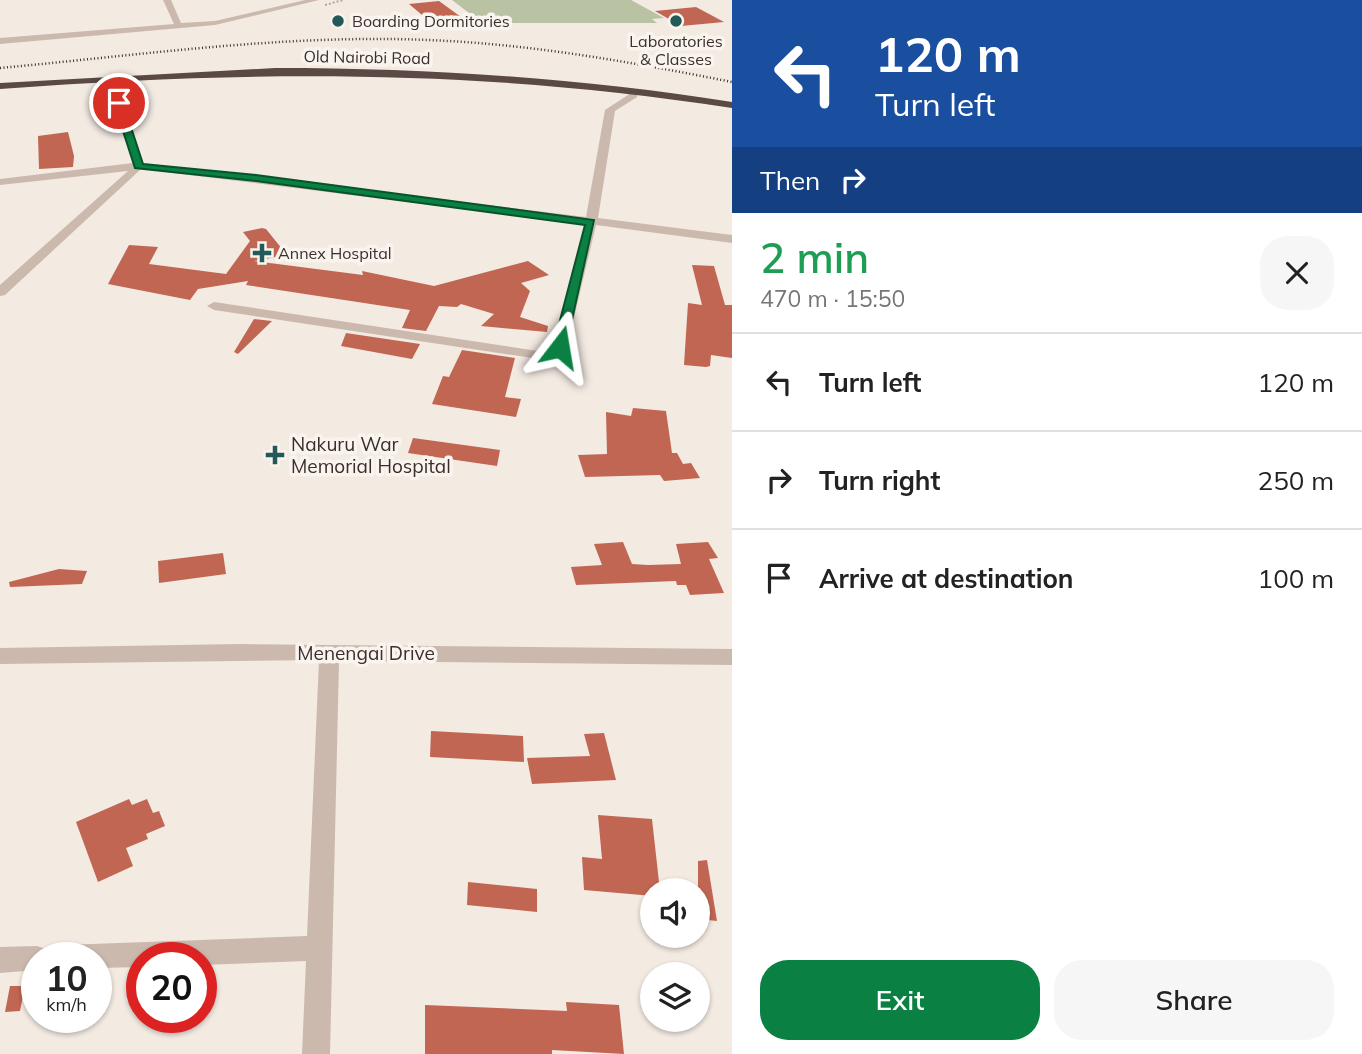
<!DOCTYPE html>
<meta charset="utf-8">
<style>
:root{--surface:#fff;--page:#f6f6f6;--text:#222;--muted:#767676;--line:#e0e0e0;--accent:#0b8043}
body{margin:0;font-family:Mulish,sans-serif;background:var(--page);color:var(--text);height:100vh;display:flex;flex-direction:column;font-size:26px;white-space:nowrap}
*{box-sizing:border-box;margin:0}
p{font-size:23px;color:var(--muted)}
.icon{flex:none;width:38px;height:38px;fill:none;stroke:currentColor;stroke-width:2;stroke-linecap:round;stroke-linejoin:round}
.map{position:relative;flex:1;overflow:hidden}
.panel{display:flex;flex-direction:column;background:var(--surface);width:630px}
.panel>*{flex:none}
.top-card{background:#1a4fa0;color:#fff;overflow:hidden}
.fabs{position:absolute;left:640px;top:878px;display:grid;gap:14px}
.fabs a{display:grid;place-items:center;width:70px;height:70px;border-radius:50%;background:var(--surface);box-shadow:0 2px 5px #0004;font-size:35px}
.speed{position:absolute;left:21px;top:942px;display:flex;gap:14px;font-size:35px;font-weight:700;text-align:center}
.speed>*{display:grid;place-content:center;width:91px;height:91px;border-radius:50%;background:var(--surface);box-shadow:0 2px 5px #0004;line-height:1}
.speed small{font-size:18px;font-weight:400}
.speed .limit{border:10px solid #d22;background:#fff;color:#111}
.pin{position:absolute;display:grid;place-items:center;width:60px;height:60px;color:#fff;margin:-30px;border:4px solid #fff;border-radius:50%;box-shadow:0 2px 7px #0007}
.me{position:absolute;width:77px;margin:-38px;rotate:14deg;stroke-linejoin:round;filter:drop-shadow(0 0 5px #0008)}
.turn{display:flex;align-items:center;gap:24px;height:147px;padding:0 28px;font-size:32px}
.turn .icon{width:91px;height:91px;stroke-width:2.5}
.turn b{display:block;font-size:49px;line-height:60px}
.then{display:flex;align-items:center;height:66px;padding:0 28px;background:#0003;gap:14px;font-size:26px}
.round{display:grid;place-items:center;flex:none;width:74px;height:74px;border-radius:28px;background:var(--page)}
.overview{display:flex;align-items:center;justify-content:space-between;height:119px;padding:0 28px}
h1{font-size:42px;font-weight:600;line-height:52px;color:#1e9e55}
.primary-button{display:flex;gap:14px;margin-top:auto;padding:14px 28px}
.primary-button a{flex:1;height:80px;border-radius:28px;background:var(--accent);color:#fff;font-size:28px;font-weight:600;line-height:80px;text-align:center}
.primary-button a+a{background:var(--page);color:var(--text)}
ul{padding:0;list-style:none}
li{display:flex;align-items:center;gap:21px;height:98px;padding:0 28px;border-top:2px solid var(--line)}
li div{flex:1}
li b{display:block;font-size:26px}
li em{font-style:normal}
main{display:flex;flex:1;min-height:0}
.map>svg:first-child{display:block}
.green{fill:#b9c2a2}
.building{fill:#c06653}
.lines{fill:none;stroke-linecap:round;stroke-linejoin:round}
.path{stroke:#b7a398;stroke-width:2;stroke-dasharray:2 2;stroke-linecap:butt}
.minor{fill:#cbb9ae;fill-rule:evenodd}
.highway{fill:#5a4944;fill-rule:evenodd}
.rail{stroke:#3a2f2c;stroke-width:2.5;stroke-dasharray:1 2.5;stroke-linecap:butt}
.route{fill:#0b8043;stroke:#07532c;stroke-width:2}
.poi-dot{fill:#235a59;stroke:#faf4ef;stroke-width:2.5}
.labels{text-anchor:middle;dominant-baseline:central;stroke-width:7;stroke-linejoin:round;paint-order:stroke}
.far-poi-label{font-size:16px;fill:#3a2f2c;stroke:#faf4ef;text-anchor:start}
.far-street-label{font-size:16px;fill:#3a2f2c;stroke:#faf4ef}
.poi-label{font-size:19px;fill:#3a2f2c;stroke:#faf4ef;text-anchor:start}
.street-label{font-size:19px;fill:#3a2f2c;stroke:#faf4ef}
</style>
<main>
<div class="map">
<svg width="732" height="1054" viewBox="0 0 732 1054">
<rect width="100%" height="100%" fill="#f3eae2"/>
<path class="green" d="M452 0H631L664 18 652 19 657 23H482Z"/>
<g class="building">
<path d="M439 1 461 17 428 20 409 4Z"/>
<path d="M696 7 724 22 681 26 655 11Z"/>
<path d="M68 132 74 156 73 167 39 169 38 136Z"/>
<path d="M262 228 266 229 287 255 254 261 363 275 362 271 434 286 528 261 549 275 521 283 530 291 520 317 548 326 547 332 481 326 494 314 461 304 457 307 439 306 426 331 402 328 410 310 246 285 248 281 198 289 190 300 108 284 129 245 158 247 149 264 226 274 250 241 243 232Z"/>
<path d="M692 265 714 266 725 305H732V358L711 355 710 366 706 367 684 365 688 303 702 305Z"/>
<path d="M254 319 272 321 238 354 234 352Z"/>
<path d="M346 333 420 344 412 359 341 346Z"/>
<path d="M462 350 515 358 505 397 521 399 516 417 432 404 443 376 449 377Z"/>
<path d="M633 408 666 411 672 453H677L683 464 691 463 700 478 664 481 660 475 585 477 578 455 607 454 606 412 631 416Z"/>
<path d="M413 438 500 450 497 466 408 453Z"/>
<path d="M623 542 632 564 648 565 681 564 676 544 708 542 718 558 709 559 724 593 690 595 686 585H677L676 581 576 585 571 567 602 565 594 544Z"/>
<path d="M223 553 226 574 159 583 158 561Z"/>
<path d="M59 569 87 571 82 584 10 587 9 582Z"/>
<path d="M431 731 523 736 524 762 430 757Z"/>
<path d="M604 733 616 780 532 784 527 758 590 756 584 734Z"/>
<path d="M129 799 132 805 147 799 153 813 159 811 165 826 146 834 148 839 126 848 133 866 98 882 76 822Z"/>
<path d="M598 815 652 819 660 891H653V896L584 890 582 857 602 859Z"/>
<path d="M707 860 717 921 698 919V861Z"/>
<path d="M468 882 537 889V912L467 905Z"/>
<path d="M10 986H25L20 1011 5 1012Z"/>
<path d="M566 1002 619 1005 624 1054 552 1050V1054H425V1005L567 1011Z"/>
</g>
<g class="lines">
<path class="path" d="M325 5 343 0"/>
<g class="minor">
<path d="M163 0H171L181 23 215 21 305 0H319L215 25 0 44V38L174 24Z"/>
<path d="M112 79 117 82 143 163 586 217 605 110 631 93H637V97L615 111 598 218 732 235V243L596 225 567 347 539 359 214 310 207 306 214 302 538 351 554 345 585 224 141 169 5 295 0 296V285L128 171 0 185V179L133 163 107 82Z"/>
<path d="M240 644 732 649V665L339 661 330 1054H302L306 961 201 965V957H142V967L96 968V957H51L55 948 64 945 307 936 319 660 0 664V648Z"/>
<path d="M37 946 46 949 49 957H37V970L0 973V947Z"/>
</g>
<path class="highway" d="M275 68C429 68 580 78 732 102V108C481 69 252 70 0 89V83Z"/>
<path class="rail" d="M0 68C142 55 285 34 428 40 531 44 631 62 732 82"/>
</g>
<path class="route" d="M119 101 123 103 143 164 256 175 594 220 566 347 560 351 553 347 585 225 256 181 135 168 114 103Z"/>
<g class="poi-dot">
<circle cx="338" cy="21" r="7"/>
<circle cx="676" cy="21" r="7"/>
<path d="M258.5 242.5h7v7h7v7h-7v7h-7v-7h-7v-7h7z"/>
<path d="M271.5 444.5h7v7h7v7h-7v7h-7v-7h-7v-7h7z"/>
</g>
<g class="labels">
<g class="far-poi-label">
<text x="352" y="21">Boarding Dormitories</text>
<text x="676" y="41" text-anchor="middle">Laboratories<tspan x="676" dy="18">&amp; Classes</tspan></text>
<text x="278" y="253">Annex Hospital</text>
</g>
<g class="far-street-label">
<text transform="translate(367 57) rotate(1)">Old Nairobi Road</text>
</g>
<g class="poi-label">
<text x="291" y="444">Nakuru War<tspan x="291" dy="22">Memorial Hospital</tspan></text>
</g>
<g class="street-label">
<text x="366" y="653">Menengai Drive</text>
</g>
</g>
</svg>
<div class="fabs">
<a><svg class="icon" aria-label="sound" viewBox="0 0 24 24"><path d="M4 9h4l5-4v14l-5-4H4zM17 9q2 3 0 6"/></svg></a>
<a><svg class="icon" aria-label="layers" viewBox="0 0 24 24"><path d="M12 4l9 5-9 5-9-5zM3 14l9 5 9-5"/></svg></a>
</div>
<div class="speed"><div>10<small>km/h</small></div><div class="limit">20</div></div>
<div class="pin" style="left:119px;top:103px;background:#d93025"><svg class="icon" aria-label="arrive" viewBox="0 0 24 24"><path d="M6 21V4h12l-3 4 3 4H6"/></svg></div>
<svg class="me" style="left:560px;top:347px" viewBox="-20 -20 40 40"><path d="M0-17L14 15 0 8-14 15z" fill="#0b8043" stroke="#fff" stroke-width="4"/></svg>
</div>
<section class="panel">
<div class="top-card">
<div class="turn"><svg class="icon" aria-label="left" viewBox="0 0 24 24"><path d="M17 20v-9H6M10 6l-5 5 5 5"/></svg><div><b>120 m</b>Turn left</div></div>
<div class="then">Then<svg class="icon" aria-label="right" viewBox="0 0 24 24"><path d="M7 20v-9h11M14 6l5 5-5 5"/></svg></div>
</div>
<div class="overview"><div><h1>2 min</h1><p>470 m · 15:50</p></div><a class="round"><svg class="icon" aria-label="close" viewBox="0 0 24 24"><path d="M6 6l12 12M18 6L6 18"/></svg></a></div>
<ul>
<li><svg class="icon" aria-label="left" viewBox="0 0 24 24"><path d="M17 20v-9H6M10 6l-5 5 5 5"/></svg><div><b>Turn left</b></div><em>120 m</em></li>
<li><svg class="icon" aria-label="right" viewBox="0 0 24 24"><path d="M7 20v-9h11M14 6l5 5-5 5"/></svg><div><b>Turn right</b></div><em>250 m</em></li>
<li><svg class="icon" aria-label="arrive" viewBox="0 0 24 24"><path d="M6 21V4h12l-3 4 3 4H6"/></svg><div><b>Arrive at destination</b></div><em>100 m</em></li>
</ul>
<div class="primary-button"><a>Exit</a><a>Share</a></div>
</section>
</main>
